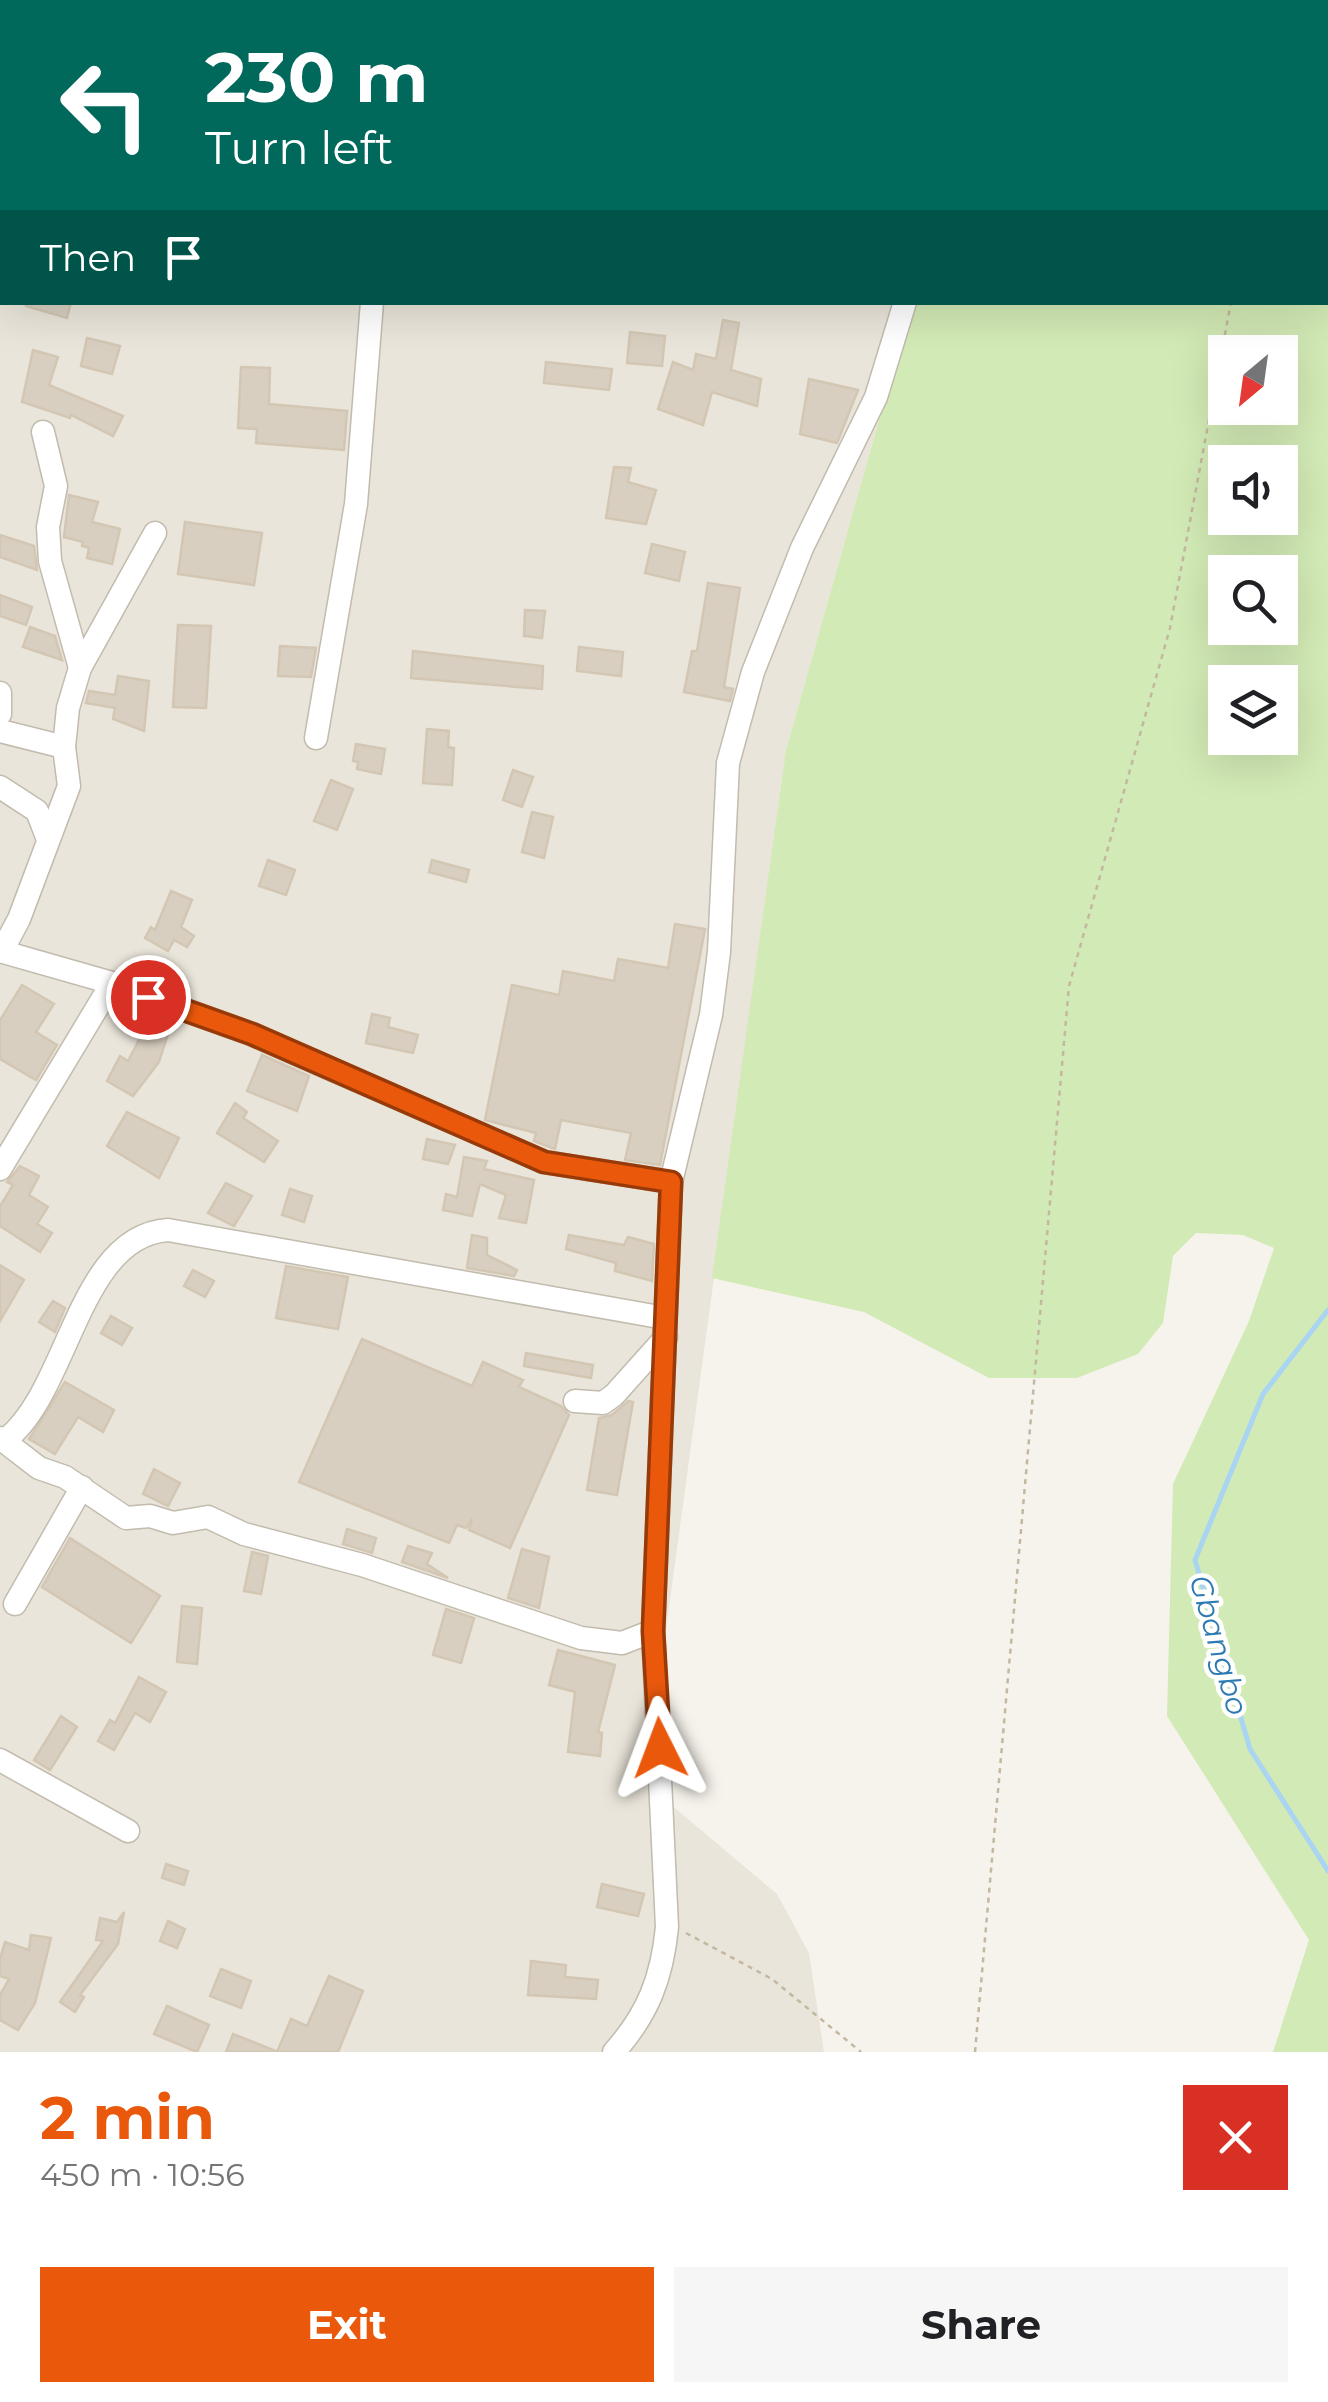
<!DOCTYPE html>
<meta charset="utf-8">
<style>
:root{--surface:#fff;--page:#f6f6f6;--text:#202124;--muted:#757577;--accent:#ea580c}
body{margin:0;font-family:Montserrat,sans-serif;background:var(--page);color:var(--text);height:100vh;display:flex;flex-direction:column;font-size:38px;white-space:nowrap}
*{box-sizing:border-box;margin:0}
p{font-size:32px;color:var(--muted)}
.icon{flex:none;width:55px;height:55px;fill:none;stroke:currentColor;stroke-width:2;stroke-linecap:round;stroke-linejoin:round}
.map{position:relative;height:2052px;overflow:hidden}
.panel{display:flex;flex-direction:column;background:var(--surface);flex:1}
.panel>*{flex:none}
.guide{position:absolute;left:0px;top:0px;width:1330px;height:305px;box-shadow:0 10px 40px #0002;background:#00695c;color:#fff;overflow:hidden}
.needle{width:65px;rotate:209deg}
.fabs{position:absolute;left:1208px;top:335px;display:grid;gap:20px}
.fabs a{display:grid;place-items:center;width:90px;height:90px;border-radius:0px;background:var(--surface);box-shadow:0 10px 40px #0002;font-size:50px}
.pin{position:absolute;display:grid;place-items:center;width:85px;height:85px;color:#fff;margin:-42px;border:5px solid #fff;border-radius:50%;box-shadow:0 2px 10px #0007}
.me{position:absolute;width:110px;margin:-55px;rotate:357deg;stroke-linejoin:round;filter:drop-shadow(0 0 8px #0008)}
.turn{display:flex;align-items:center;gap:35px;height:210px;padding:0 40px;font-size:45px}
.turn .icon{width:130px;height:130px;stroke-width:2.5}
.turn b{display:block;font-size:70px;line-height:85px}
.then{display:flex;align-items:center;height:95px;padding:0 40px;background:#0003;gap:20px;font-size:38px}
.round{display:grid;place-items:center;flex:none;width:105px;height:105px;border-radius:0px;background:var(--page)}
.overview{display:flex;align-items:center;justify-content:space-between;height:170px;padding:0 40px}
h1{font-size:60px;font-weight:700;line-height:75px;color:var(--accent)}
.button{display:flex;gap:20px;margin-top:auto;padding:20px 40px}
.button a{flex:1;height:115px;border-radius:0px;background:var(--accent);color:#fff;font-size:40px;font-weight:700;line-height:115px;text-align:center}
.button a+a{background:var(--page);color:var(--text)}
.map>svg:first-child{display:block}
.residential{fill:#eae5da}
.green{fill:#d2eab5;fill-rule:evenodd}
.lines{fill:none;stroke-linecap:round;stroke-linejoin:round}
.stream{stroke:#a9d4f2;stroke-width:5}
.building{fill:#d8cfc1;stroke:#d3c7b4;stroke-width:2.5}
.minor-casing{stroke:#c2bbae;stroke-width:25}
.path{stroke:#c4b79f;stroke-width:2.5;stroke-dasharray:5 5;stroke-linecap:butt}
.minor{stroke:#fff;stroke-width:22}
.route-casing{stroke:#983908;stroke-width:25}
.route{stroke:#ea580c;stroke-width:18}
.labels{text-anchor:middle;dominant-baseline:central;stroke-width:9;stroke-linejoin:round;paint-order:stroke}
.water-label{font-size:30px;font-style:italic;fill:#2e7ab2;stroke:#fff}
</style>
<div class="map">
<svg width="1328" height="2052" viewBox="0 0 1328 2052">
<rect width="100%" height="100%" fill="#f6f3ec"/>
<path class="residential" d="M0 0H998L2 2V302L912 303 786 750 645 1783 777 1894 809 1953 824 2052H0Z"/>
<path class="green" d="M998 0H1328V2052H1273L1309 1940 1167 1716 1173 1484 1249 1321 1274 1248 1243 1235 1196 1233 1173 1256 1163 1323 1138 1354 1077 1378H989L864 1312 712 1278 786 750 912 303 1328 302V2ZM1225 352H1280V408H1225ZM1225 462H1280V518H1225ZM1225 572H1280V628H1225ZM1225 682H1280V738H1225Z"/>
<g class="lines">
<path class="stream" d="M1328 1310 1263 1394 1195 1560 1250 1749 1328 1871"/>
</g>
<g class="building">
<path d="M26 302H71L67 318 26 306Z"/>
<path d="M723 320 739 323 731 370 761 379 757 406 712 392 703 425 658 409 673 362 693 370 696 354 716 359Z"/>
<path d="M630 332 665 336 662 366 627 363Z"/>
<path d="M87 338 120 346 112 374 81 366Z"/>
<path d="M33 350 58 357 49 385 123 416 113 436 71 415 70 418 22 402Z"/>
<path d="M546 362 612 369 609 390 544 383Z"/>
<path d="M241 367 270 368 269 404 347 411 344 450 256 443 257 429 238 428Z"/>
<path d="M809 379 858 390 837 443 800 434Z"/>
<path d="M614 467 631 468 628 482 656 490 646 524 606 518Z"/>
<path d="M69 495 98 502 92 522 120 529 112 564 87 558 89 548 82 546 83 542 64 537Z"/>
<path d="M185 522 262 533 254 585 178 574Z"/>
<path d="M0 535 34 546 37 570 0 557Z"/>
<path d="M652 544 685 552 679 581 645 573Z"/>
<path d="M708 583 740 588 724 687 733 689 730 701 684 692 692 651H697Z"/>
<path d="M0 595 32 607 26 625 0 616Z"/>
<path d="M525 610 545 611 542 638 524 636Z"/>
<path d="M178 625 211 626 206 708 173 707Z"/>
<path d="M30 627 55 636 62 660 23 647Z"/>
<path d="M280 646 316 648 311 677 278 676Z"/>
<path d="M579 647 623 652 621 676 577 671Z"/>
<path d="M413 651 543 666 542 689 411 678Z"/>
<path d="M118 676 149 681 144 731 113 719 115 708 86 703 89 691 115 695Z"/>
<path d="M427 729 449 731 448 747 454 748 452 785 423 783Z"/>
<path d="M356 744 385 749 381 774 357 769 358 762 353 761Z"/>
<path d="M513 770 533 777 522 807 503 800Z"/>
<path d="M331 780 353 789 337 830 314 821Z"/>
<path d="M532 812 553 817 544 858 522 852Z"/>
<path d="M268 860 295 870 286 895 259 886Z"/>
<path d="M432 860 469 870 466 882 429 872Z"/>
<path d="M171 891 192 900 181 927 194 936 187 947 174 940 168 951 145 938 151 927 155 930Z"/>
<path d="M675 924 705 929 660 1165 625 1160 631 1133 561 1120 555 1149 534 1141 536 1133 485 1120 512 985 559 995 563 971 614 981 618 959 668 968Z"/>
<path d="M22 985 54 1004 36 1032 57 1045 36 1080 0 1059V1020Z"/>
<path d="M118 1001 172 1021 159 1062 133 1096 107 1081 120 1056 128 1061 142 1034 137 1033 141 1024 112 1012Z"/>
<path d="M372 1014 390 1018 388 1027 418 1035 413 1053 366 1043Z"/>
<path d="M262 1055 309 1076 297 1111 247 1091Z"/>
<path d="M235 1103 247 1112 243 1118 278 1141 264 1162 217 1133Z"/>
<path d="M127 1112 179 1138 159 1178 107 1146Z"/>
<path d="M427 1139 455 1145 448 1164 423 1159Z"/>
<path d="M464 1157 487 1161 484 1169 534 1180 526 1223 499 1218 506 1195 480 1184 472 1216 443 1210 446 1194 457 1197Z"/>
<path d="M20 1166 39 1176 29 1195 48 1207 37 1224 52 1233 40 1252 0 1226V1206L13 1185 7 1182Z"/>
<path d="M226 1183 252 1196 234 1226 208 1213Z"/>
<path d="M290 1189 312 1196 304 1222 282 1215Z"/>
<path d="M472 1235 487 1238V1255L517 1270 514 1276 467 1268Z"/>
<path d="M569 1235 624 1245 628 1237 654 1244 652 1281 615 1271 616 1263 566 1249Z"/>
<path d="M0 1265 24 1280 0 1321Z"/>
<path d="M286 1266 348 1277 338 1329 276 1318Z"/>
<path d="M193 1270 214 1281 205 1297 184 1286Z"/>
<path d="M53 1301 65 1308 55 1332 39 1322Z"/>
<path d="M111 1316 132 1328 122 1345 101 1333Z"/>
<path d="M362 1339 472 1386 483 1362 523 1380 519 1387 561 1406 569 1415 510 1548 469 1530 472 1519 466 1528 457 1525 449 1543 299 1482Z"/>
<path d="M526 1353 593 1365 591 1378 524 1366Z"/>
<path d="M65 1382 114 1410 103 1432 78 1417 55 1454 29 1439Z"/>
<path d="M628 1401 633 1402 617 1495 587 1490 599 1418 612 1415Z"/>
<path d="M154 1469 180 1483 168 1506 143 1494Z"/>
<path d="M347 1529 376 1538 372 1553 343 1544Z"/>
<path d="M70 1538 160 1596 131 1643 42 1587Z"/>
<path d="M408 1546 432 1553 427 1564 448 1578 402 1562Z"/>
<path d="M522 1549 549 1557 539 1608 508 1598Z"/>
<path d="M252 1552 268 1556 261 1594 244 1591Z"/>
<path d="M182 1606 202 1608 197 1664 177 1662Z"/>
<path d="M446 1609 474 1618 461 1663 433 1655Z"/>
<path d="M558 1650 615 1665 598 1732 602 1733 600 1756 568 1752 575 1692 549 1685Z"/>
<path d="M139 1677 166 1692 150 1722 135 1713 114 1750 98 1741 110 1720 115 1723Z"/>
<path d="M61 1716 77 1727 50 1770 34 1760Z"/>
<path d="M166 1864 188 1871 184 1885 162 1878Z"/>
<path d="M602 1884 644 1894 638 1916 597 1907Z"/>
<path d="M124 1912 118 1944 80 1995 84 1997 75 2012 60 2002 103 1941 96 1940 100 1918 117 1922Z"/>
<path d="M168 1921 185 1929 177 1948 160 1941Z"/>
<path d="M31 1935 51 1938 35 2003 18 2030 0 2020V1995L9 1979 0 1976V1959L5 1942 29 1950Z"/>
<path d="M531 1961 566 1965 565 1977 598 1980 596 1999 528 1995Z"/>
<path d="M221 1969 251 1981 241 2008 210 1996Z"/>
<path d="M329 1976 363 1991 338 2052H277L291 2019 307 2026Z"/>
<path d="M167 2006 209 2025 197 2052 154 2034Z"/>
<path d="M233 2034 276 2051V2052H226Z"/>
</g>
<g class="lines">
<defs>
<g id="minor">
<path d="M394 2V0"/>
<path d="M779 2V0"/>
<path d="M924 2V0"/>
<path d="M43 432 56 486 48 527 50 561 80 668"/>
<path d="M0 693V714"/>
<path d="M0 731 64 747"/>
<path d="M316 738 356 504 372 302"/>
<path d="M0 787 37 811 47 837"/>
<path d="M0 951 112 983 251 1034 544 1162 671 1182"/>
<path d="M2 951 19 919 69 786 64 747 68 708 80 668 155 533"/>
<path d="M0 1169 112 983"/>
<path d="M575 1401 603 1403 614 1395 666 1337"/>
<path d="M0 1438 39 1468 65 1477 126 1518 150 1516 173 1523 208 1517 244 1534 362 1565 581 1638 622 1643 653 1631"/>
<path d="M4 1441C69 1394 77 1236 168 1230L665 1318"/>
<path d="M15 1604 82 1487"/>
<path d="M0 1760 128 1831"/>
<path d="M614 2052C648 2014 662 1978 667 1927L653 1631 671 1182 711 1015 719 952 728 763 753 672 802 548 876 397 905 302"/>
</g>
</defs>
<use href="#minor" class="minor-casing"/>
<g class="path">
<path d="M1287 2 1288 0"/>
<path d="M686 1933 772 1979 861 2052"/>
<path d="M975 2052 1069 986 1170 628 1231 302"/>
</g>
<use href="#minor" class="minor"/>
</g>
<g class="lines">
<defs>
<path id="route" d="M148 997 252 1034 544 1162 671 1182 653 1631 660 1748"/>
</defs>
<use href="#route" class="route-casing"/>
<use href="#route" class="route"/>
</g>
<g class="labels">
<g class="water-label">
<text transform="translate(1219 1645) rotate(74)">Gbangbo</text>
</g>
</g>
</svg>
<div class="fabs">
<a><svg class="needle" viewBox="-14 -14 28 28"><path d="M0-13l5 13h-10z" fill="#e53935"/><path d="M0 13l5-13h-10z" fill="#757577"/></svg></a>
<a><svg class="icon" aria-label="sound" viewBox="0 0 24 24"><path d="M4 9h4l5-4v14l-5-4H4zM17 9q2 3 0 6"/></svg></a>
<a><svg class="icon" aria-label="search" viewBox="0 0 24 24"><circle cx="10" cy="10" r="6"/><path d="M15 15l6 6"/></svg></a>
<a><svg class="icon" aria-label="layers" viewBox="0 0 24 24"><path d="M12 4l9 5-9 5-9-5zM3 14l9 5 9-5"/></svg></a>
</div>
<div class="pin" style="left:148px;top:997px;background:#d93025"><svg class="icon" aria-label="arrive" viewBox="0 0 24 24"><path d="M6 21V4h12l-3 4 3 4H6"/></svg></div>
<svg class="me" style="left:660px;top:1748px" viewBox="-20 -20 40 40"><path d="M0-17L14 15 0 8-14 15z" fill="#ea580c" stroke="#fff" stroke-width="4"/></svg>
<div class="guide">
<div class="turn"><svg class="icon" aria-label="left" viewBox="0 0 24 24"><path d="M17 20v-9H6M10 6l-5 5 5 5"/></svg><div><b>230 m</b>Turn left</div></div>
<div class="then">Then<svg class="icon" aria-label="arrive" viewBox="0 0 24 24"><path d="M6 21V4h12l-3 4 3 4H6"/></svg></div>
</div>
</div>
<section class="panel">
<div class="overview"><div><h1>2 min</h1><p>450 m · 10:56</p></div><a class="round" style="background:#d93025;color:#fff"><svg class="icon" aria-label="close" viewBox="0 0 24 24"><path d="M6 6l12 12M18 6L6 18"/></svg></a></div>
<div class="button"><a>Exit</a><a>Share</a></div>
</section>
